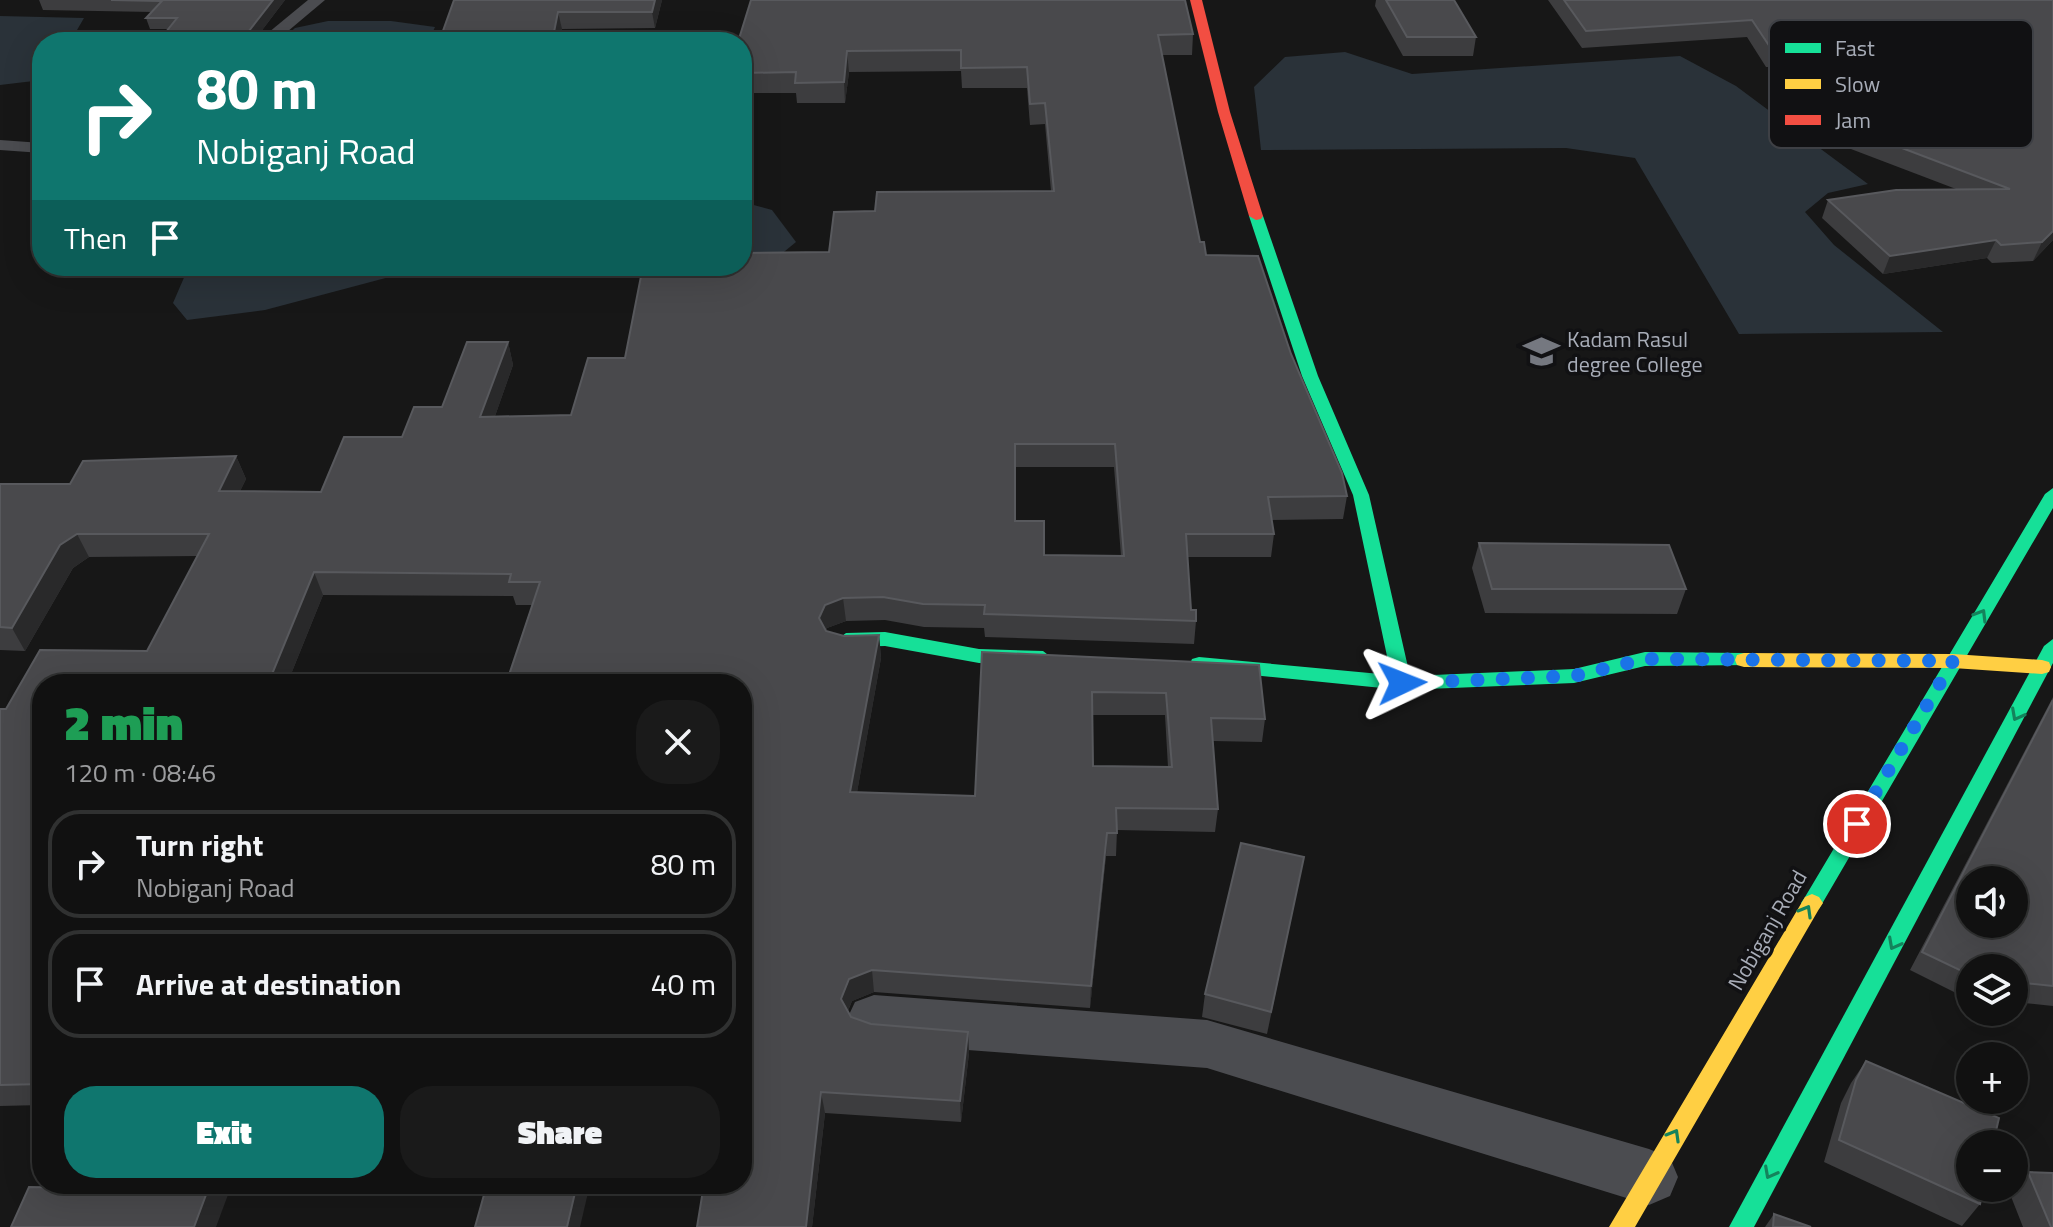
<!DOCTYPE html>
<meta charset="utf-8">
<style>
:root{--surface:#111;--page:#1a1a1a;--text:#f1f3f6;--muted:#9c9d9f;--line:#303131;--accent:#0f766e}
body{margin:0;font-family:"Titillium Web",sans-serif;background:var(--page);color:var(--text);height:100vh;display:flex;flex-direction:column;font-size:30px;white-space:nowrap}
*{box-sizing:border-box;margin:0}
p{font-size:26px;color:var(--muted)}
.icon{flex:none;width:44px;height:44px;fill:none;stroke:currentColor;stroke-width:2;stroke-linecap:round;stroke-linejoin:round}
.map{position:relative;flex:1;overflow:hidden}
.sheet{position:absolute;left:32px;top:674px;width:720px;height:520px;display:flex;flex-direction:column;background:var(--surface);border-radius:32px;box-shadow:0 8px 32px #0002,0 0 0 2px var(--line)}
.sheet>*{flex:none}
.hud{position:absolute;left:32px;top:32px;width:720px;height:244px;border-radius:32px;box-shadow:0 8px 32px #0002,0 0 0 2px var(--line);background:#0f766e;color:#fff;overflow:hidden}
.fabs{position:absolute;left:1956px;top:866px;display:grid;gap:16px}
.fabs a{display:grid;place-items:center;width:72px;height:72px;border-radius:50%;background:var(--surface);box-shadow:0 8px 32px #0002,0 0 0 2px var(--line);font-size:40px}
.pin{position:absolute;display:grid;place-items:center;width:68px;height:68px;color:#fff;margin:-34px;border:4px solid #fff;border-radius:50%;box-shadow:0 2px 8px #0007}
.me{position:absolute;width:88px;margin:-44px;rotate:88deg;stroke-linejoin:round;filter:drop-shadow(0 0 6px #0008)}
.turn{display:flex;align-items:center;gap:28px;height:168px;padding:0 32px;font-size:36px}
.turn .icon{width:104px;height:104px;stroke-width:2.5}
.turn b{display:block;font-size:56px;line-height:68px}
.then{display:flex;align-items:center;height:76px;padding:0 32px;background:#0003;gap:16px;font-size:30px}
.round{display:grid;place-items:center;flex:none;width:84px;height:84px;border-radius:32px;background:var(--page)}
.headline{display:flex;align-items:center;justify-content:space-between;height:136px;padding:0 32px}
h1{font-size:48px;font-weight:800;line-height:60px;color:#1e9e55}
.primary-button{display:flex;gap:16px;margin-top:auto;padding:16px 32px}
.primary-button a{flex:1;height:92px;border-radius:32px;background:var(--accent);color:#fff;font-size:32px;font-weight:800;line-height:92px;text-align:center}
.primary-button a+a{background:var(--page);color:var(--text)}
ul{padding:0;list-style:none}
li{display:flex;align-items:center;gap:24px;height:108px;margin:0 16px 12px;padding:0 16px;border:4px solid var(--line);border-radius:32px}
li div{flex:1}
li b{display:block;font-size:30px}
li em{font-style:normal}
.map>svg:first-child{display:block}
.water{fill:#2a3239}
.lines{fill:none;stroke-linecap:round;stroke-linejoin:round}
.lane{fill:#4b4c50;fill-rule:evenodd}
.street{fill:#4b4c50;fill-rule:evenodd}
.fast{fill:#16e098;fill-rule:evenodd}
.slow{fill:#ffcf43;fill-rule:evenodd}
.jam{fill:#f24e42;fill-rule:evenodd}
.wall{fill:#3d3d3f;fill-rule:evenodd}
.shaded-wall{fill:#29292a}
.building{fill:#49494c;stroke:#58595d;stroke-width:2;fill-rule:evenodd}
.oneway{stroke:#14835c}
.route{stroke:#1a73e8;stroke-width:14;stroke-dasharray:0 25.2}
.labels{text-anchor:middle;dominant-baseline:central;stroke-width:7;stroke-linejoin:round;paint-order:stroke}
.poi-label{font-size:22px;fill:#a8adb8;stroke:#111113;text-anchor:start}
.street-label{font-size:22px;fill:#a8adb8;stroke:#111113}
.key{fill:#111113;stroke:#3e4045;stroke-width:2}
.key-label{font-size:22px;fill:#a8adb8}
</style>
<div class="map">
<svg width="2053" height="1227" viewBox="0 0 2053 1227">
<rect width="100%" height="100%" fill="#171717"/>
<g class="water">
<path d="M0 16 84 18 70 42H42V80L0 85Z"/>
<path d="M328 21H391L435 27 428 42H279L295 28Z"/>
<path d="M1345 52 1412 74 1680 56 1736 86 1868 184 1828 193 1805 212 1834 245 1943 332 1739 334 1635 158 1566 148 1261 150 1254 87 1285 57Z"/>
<path d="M742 202 772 210 796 242 768 265H742Z"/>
<path d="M189 266H530L412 271 265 310 187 320 173 303Z"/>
</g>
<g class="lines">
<g class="lane">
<path d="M308 0H325L275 42H257Z"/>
<path d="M0 140 42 143V153L0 150Z"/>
</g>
<path class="street" d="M874 995 1207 1020 1649 1149 1670 1158 1678 1177 1670 1196 1649 1205 1207 1068 874 1043 855 1036 847 1019 855 1002Z"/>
<g class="fast">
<path d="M1256 212 1263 216 1318 376 1369 495 1410 676 1574 669 1645 652 1744 653 1751 655 1753 660 1751 665 1645 666 1574 683 1402 690 1192 669 1190 664 1192 659 1199 657 1391 675 1353 495 1302 376 1249 216Z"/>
<path d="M2053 488V508L1819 909 1812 912 1805 909 1801 903 1805 897 2045 494Z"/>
<path d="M885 632 979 649 1043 651 1052 658 1043 665 979 663 885 646 846 647 837 640 846 633Z"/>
<path d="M2053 639V663L1754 1227H1729L2044 646Z"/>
</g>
<g class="slow">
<path d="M1744 653 1953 654 2042 660 2049 662 2051 667 2049 672 2042 674 1953 668 1744 667 1737 665 1735 660 1737 655Z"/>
<path d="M1812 894 1819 897 1823 903 1819 909 1635 1227H1609L1805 897Z"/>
</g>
<path class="jam" d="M1190 0H1202L1230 112 1263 216 1261 219 1256 220 1249 216 1218 112Z"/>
</g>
<g class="wall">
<path d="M39 0H285L253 42H158L168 29H150L146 18 152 12 43 10Z"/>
<path d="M454 0H662L655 28 562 29 559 42H439Z"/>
<path d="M751 0H1185L1193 34 1192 55H1162L1200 242H1204L1206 255 1258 256 1291 354 1342 473 1347 496 1343 519 1272 520 1274 534 1271 557H1187L1191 610H1196V621L1194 644 985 637 984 628 924 627 885 620 846 621 827 628 826 631 844 636 879 635 881 658 857 792 975 796 982 652 1259 665 1265 719 1262 742 1213 741 1218 809 1215 832 1117 830 1116 856H1106L1090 1008 874 992 852 1001 848 1011 851 1017 871 1024 968 1032 969 1053 961 1122 825 1113 812 1227H697L704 1184H742V954L750 900H742V684H506L532 605H516L513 596 323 595 287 684H42V1105L0 1106V709H6L40 650 147 651 197 556 89 557 73 568 25 651 0 650V484H70L83 461 236 456 246 479 240 491 321 492 344 437H402L414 407H442L467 342H508L513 365 495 416 571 415 588 358H625L643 266H742V253L829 252 834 212 875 211 877 192 1051 191 1045 124 1030 125 1027 88H962L961 71 849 72 845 103H797L796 93H742V42H738ZM1016 467H1114L1121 556 1044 555V521H1015ZM1092 715H1165L1168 767 1093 766Z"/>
<path d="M1376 0H1454L1476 37 1473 56H1403L1375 6Z"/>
<path d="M1548 0H2053V240L2033 261 1992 263 1987 258 1883 274 1822 218 1828 200 1956 189 1801 130 1807 112 1818 104 1794 67H1766L1747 37 1582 48Z"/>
<path d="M1479 543 1686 589 1677 614 1485 613 1472 568Z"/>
<path d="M2053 697V1006L2014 1002V968H1970V997L1962 996 1910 970Z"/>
<path d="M1304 857 1267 1034 1202 1017 1205 994Z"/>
<path d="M1866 1061 1980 1204 1962 1226 1824 1162 1841 1103 1851 1083Z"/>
<path d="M2028 1172 2053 1227H2023L2010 1194Z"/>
<path d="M1774 1214 1811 1227H1765Z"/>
</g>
<g class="shaded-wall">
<path d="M273 0H285L253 42H247L245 36Z"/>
<path d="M655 0H662L655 28 652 12Z"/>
<path d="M558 12 562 29 559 42H552Z"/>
<path d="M847 51 849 72 845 103 844 82Z"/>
<path d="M2053 231V240L2033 261 2042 242Z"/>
<path d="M1996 240 1987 258 1883 274 1890 256Z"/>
<path d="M508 342 513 365 487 439 480 417Z"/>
<path d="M236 456 246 479 229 514 219 491Z"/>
<path d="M77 534 89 557 73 568 25 651 12 628 60 545Z"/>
<path d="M314 572 323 595 287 684H268Z"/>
<path d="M843 598 846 621 827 628 821 641 819 618 825 605Z"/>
<path d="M879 635 881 658 853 815 850 792Z"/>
<path d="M1107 833 1106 856 1090 1008 1091 986Z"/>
<path d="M872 970 874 992 852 1001 844 1020 841 999 849 979Z"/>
<path d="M968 1032 969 1053 961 1122 960 1101Z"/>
<path d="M821 1092 825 1113 812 1227H806Z"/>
<path d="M210 1184H232L216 1227H194Z"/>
<path d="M577 1184H590L580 1227H567Z"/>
</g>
<g class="building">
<path d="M111 0H273L245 36H232L227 42H158L177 18H146L162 1Z"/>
<path d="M454 0H655L652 12H558L552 42H439Z"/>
<path d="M751 0H1185L1193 34 1158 35 1200 242H1204L1206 255 1258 256 1291 354 1342 473 1347 496 1268 497 1274 534H1186L1191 610H1196V621L984 614 985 605 923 604 883 597 843 598 825 605 819 618 826 631 844 636 879 635 850 792 975 796 982 652 1259 665 1265 719 1211 718 1218 809 1116 808 1117 833H1107L1091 986 872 970 849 979 841 999 851 1017 871 1024 968 1032 960 1101 821 1092 806 1227H697L704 1184H742V954L753 878H742V684H506L540 582H509L511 574 314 572 268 684H42V1084L0 1085V709H6L40 650 147 651 209 534H77L60 545 12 628 0 627V484H70L83 461 236 456 219 491 321 492 344 437H402L414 407H442L467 342H508L480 417 571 415 588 358H625L643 266H742V253L829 252 834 212 875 211 877 192 1054 191 1045 103 1030 104 1027 67 961 68V50L847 51 844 82 795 83 796 72 742 73V42H738ZM1015 444H1115L1124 556 1044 555V521H1015ZM1092 692 1166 693 1172 767 1093 766Z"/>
<path d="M1386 0H1454L1476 37H1407Z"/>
<path d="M1564 0H2053V231L2042 242 2001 245 1996 240 1890 256 1828 200 1896 190 2010 189 1807 112 1830 96 1800 50H1772L1752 20 1586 31Z"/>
<path d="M1479 543 1669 545 1686 589H1492Z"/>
<path d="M2053 700V986L2014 982V968H1970V975L1922 952ZM1970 880H2014V924H1970Z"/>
<path d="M1241 843 1304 857 1271 1012 1205 994Z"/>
<path d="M1866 1061 1999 1118 1993 1144H1970V1188H1984L1980 1204 1839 1140 1856 1080Z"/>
<path d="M2028 1172 2053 1173V1227H2051Z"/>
<path d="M159 1184H210L194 1227H11L29 1187 157 1189Z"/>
<path d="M487 1184H577L567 1227H475Z"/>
<path d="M1774 1214 1811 1227H1773Z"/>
</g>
<defs><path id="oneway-chevron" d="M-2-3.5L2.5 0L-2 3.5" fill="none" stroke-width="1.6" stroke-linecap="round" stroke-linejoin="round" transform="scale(2)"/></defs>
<g class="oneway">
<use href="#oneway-chevron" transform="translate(1981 615) rotate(-59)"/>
<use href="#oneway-chevron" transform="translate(2017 715) rotate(118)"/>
<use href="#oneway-chevron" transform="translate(1806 911) rotate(-60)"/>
<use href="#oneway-chevron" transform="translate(1894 944) rotate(118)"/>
<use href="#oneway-chevron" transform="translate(1674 1135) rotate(-60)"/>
<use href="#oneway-chevron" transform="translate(1770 1173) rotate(118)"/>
</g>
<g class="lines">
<path class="route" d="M1402 683 1574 676 1645 659 1953 661 1857 824"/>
</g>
<defs>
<symbol id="university-bare" viewBox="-9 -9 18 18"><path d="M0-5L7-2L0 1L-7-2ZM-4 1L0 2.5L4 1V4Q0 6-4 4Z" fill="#757880" stroke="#111113" stroke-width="2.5" paint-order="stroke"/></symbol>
</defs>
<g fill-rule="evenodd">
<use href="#university-bare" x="1516" y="326" width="51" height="51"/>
</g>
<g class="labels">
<g class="poi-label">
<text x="1567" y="339">Kadam Rasul<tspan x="1567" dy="25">degree College</tspan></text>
</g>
<g class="street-label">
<text transform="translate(1767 930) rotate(-60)">Nobiganj Road</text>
</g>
</g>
<rect x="1769" y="20" width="264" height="128" rx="12" class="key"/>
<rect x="1785" y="43" width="36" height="10" fill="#16e098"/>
<rect x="1785" y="79" width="36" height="10" fill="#ffcf43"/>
<rect x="1785" y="115" width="36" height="10" fill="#f24e42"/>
<g class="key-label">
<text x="1835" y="56">Fast</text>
<text x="1835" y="92">Slow</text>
<text x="1835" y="128">Jam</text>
</g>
</svg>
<div class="fabs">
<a><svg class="icon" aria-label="sound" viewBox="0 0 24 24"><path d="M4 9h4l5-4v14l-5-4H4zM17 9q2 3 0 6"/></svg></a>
<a><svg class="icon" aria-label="layers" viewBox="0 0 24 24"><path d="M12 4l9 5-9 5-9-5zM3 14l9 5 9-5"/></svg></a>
<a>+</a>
<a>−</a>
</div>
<div class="pin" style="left:1857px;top:824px;background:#d93025"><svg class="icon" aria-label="arrive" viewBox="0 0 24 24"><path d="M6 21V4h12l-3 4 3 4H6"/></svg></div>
<svg class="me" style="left:1402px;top:683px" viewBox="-20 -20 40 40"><path d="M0-17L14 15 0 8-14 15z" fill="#1a73e8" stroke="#fff" stroke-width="4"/></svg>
<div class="hud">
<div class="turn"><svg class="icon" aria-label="right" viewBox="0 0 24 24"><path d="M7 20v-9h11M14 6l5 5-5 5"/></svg><div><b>80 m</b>Nobiganj Road</div></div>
<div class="then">Then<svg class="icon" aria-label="arrive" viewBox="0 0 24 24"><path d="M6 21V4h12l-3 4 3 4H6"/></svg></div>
</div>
<section class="sheet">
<div class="headline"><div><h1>2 min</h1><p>120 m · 08:46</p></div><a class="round"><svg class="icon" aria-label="close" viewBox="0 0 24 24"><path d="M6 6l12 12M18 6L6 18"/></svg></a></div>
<ul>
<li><svg class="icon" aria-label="right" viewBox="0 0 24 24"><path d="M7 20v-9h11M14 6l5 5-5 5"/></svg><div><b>Turn right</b><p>Nobiganj Road</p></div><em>80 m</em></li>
<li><svg class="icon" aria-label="arrive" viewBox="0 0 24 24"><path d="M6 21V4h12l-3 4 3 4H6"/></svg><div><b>Arrive at destination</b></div><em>40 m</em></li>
</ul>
<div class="primary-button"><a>Exit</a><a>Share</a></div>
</section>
</div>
